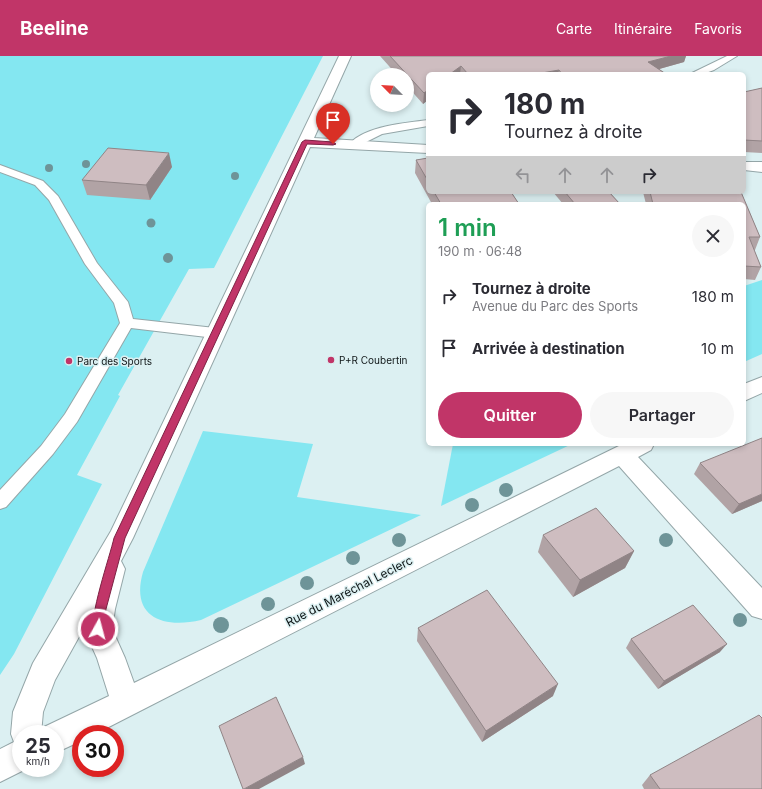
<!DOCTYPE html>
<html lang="fr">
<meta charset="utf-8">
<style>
:root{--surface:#fff;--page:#f7f7f7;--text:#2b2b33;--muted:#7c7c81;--accent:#c13568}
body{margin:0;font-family:Inter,sans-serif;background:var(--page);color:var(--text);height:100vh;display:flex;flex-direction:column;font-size:15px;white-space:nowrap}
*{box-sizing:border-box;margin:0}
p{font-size:13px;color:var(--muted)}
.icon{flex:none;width:22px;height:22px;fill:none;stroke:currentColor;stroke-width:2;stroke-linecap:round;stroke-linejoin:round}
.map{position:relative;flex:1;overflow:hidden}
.panel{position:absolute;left:426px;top:146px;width:320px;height:244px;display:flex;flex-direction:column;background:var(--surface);border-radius:6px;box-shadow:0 2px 6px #0003}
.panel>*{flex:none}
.hud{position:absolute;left:426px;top:16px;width:320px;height:122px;border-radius:6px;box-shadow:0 2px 6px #0003;background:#fff;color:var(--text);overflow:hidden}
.needle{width:26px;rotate:294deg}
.tools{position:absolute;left:370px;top:12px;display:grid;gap:8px}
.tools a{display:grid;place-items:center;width:44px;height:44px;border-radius:50%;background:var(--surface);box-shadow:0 2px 6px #0003;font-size:20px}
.speed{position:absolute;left:12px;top:669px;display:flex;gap:8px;font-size:20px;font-weight:700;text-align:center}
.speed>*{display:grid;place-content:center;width:52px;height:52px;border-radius:50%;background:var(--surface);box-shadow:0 2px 6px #0003;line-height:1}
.speed small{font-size:10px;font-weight:400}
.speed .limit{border:6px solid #d22;background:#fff;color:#111}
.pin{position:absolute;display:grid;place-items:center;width:34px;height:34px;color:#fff;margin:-41px -17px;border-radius:50% 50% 50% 0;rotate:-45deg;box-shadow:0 0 4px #0007}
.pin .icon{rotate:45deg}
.me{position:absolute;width:44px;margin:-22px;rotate:7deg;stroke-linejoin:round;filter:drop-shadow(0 0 3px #0008)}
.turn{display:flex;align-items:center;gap:14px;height:84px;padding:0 12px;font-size:18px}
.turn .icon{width:52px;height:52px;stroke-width:2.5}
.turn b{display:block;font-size:28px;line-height:34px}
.lanes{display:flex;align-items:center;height:38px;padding:0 12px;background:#0003;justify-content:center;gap:20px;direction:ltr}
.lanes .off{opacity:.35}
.round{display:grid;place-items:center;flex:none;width:42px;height:42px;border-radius:21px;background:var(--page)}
.overview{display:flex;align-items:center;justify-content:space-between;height:68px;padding:0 12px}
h1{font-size:24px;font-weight:600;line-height:30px;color:#1e9e55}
.primary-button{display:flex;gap:8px;margin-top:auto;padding:8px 12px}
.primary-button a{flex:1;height:46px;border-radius:24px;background:var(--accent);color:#fff;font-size:16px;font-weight:600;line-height:46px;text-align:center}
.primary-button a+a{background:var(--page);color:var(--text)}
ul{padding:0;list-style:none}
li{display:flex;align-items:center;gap:12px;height:52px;padding:0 12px}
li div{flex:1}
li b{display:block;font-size:15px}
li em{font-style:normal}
header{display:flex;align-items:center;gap:24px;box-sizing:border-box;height:56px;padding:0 20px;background:var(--accent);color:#fff}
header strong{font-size:19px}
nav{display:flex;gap:22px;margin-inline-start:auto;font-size:14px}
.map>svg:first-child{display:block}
.green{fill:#84e7f1}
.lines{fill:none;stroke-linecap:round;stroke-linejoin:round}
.lane-casing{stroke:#94a6a8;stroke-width:2}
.street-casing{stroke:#94a6a8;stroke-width:2}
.lane{fill:#fff;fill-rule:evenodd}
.street{fill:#fff;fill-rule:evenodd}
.tree{fill:#6e9498}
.wall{fill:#b1a3a5}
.shaded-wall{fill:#908486}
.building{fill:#cebdc0;stroke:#908486}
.route{fill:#c13568;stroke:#7d2244}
.poi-dot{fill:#c13568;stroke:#dcf0f2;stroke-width:1.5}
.labels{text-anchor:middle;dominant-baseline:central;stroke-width:3;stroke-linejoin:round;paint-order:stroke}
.poi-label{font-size:10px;fill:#0f1617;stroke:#dcf0f2;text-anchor:start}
.near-street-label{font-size:12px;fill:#0f1617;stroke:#dcf0f2}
</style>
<header>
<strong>Beeline</strong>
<nav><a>Carte</a><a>Itinéraire</a><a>Favoris</a></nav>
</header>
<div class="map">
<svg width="762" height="733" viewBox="0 0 762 733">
<rect width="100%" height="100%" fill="#dcf0f2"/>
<g class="green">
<path d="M0 0H323L214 212 189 213 118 339 120 340 77 419 102 428 14 598 0 619Z"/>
<path d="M762 224V298L744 306V230Z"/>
<path d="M203 375 313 388 297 441 421 459 201 564C163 573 130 561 143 516Z"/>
<path d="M453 388H572L441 450Z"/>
</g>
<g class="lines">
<defs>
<g id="lane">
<path d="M727 0H737L714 14 703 18H690Z"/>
<path d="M428 64V70L382 78 354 92 349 89C363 70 406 67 428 64Z"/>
<path d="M0 109 43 125 58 140 97 207 128 246 133 263 215 272 220 274 222 277 220 280 215 282 131 272 77 366 53 398 6 451 0 453V434L41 390 65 358 120 267 114 247 85 208 49 144 35 129 0 116Z"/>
</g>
<g id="street">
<path d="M339 0H351L314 82 428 89V97L310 91 133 482 121 505 125 513 115 553 112 573 125 602 134 627 623 388H654L651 394 638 401 762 532V563L752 560 619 410 136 657 95 678H81V685L55 697V678H41L44 671 109 640 97 602 84 573 85 570 55 624 43 656 41 678H21V712H28L0 726V693L14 686 11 678 13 656 33 607 111 475Z"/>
<path d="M744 106H762V116L744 114Z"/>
<path d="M762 321V337L744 345V328Z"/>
</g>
</defs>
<use href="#lane" class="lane-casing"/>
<use href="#street" class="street-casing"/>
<use href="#lane" class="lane"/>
<use href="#street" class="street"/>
</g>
<g class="tree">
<circle cx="86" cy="108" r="4"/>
<circle cx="49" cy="112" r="4"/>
<circle cx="235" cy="120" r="4"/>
<circle cx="151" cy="167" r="4.5"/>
<circle cx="168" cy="202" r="5"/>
<circle cx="506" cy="434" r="7"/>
<circle cx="472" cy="449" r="7"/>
<circle cx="399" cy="484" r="7"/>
<circle cx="666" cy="484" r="7"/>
<circle cx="353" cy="502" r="7"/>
<circle cx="307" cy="527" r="7"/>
<circle cx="268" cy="548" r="7"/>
<circle cx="740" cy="564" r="7"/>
<circle cx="221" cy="569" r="8"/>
</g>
<g class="wall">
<path d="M380 0H686L684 6 659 13 666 18H428V44L423 48 407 30V19H397Z"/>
<path d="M762 32V97L744 96V36Z"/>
<path d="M428 102V136H511L519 148H432L415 117 416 104Z"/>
<path d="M172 111 150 144 87 139 82 124Z"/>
<path d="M553 136H609L620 148H563Z"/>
<path d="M643 136H741L760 181 755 194H754L761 211 755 224 744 223V148H646Z"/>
<path d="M700 407 762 445 732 458 694 418Z"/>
<path d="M543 479 634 495 625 512 573 541 538 496Z"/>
<path d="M418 572 553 640 482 686 417 585Z"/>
<path d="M631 583 720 596 658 633 626 592Z"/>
<path d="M650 719 762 733H644L642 729Z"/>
</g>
<g class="shaded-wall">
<path d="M671 0H686L684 6 645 17 648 6Z"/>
<path d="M461 10 460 18H450Z"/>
<path d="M559 14 558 18H536Z"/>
<path d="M428 34V44L423 48 424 37Z"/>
<path d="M169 97 172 111 150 144 146 129Z"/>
<path d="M762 438V445L732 458 739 448Z"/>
<path d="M634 495 625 512 573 541 580 524Z"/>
<path d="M727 588 720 596 658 633 664 625Z"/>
<path d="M558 628 553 640 482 686 486 675Z"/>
<path d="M303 701 305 708 259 733H244Z"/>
</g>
<g class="building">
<path d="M390 0H671L648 6 666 18H562L559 14 536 18H468L461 10 450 18H428V34L424 37Z"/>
<path d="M762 32V85L744 84V36Z"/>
<path d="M108 92 169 97 146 129 82 124Z"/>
<path d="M428 102V125L416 104Z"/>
<path d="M434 136H511L519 148H441Z"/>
<path d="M565 136H609L620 148H575Z"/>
<path d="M650 136H741L760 181H749L761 211 744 210V148H653Z"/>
<path d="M762 382V438L739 448 700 407Z"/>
<path d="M596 452 634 495 580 524 543 479Z"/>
<path d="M487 534 558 628 486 675 418 572Z"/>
<path d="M693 549 727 588 664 625 631 583Z"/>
<path d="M276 641 303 701 244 733H243L219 670Z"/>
<path d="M759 659 762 662V733H660L650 719Z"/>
</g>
<path class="route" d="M305 84 333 86 336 88 333 89 307 88 125 482 106 553 102 577 98 578 94 577C88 563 110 500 114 482L302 86Z"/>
<g class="poi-dot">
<circle cx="331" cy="304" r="4"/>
<circle cx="69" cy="305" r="4"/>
</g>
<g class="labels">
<g class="poi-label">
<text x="339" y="304">P+R Coubertin</text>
<text x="77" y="305">Parc des Sports</text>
</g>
<g class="near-street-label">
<text transform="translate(349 535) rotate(-27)">Rue du Maréchal Leclerc</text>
</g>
</g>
</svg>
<div class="tools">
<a><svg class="needle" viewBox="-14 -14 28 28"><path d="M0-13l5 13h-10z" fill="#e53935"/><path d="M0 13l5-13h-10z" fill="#7c7c81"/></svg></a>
</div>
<div class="speed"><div>25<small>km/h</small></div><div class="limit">30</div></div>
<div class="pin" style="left:333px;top:88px;background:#d93025"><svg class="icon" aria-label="arrive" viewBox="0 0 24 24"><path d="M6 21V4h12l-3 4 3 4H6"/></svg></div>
<svg class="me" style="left:98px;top:573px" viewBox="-20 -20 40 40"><circle r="17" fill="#c13568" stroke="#fff" stroke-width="3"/><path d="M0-11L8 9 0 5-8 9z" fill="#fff"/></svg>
<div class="hud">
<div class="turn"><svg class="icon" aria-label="right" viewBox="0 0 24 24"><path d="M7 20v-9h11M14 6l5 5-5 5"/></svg><div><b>180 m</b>Tournez à droite</div></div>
<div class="lanes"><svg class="icon off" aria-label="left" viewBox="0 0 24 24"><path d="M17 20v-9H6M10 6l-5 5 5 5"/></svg><svg class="icon off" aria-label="ahead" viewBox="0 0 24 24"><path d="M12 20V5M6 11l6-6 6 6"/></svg><svg class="icon off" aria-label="ahead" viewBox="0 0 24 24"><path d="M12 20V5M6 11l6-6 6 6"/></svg><svg class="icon" aria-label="right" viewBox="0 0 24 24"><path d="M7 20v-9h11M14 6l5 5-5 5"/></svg></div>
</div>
<section class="panel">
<div class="overview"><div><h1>1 min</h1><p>190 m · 06:48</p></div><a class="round"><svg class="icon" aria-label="close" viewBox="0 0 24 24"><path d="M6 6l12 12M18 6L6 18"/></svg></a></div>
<ul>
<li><svg class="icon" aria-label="right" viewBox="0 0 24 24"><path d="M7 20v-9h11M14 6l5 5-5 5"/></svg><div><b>Tournez à droite</b><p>Avenue du Parc des Sports</p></div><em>180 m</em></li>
<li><svg class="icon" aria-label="arrive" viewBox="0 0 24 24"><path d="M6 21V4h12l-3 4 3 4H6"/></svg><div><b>Arrivée à destination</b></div><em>10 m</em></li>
</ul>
<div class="primary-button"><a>Quitter</a><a>Partager</a></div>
</section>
</div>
